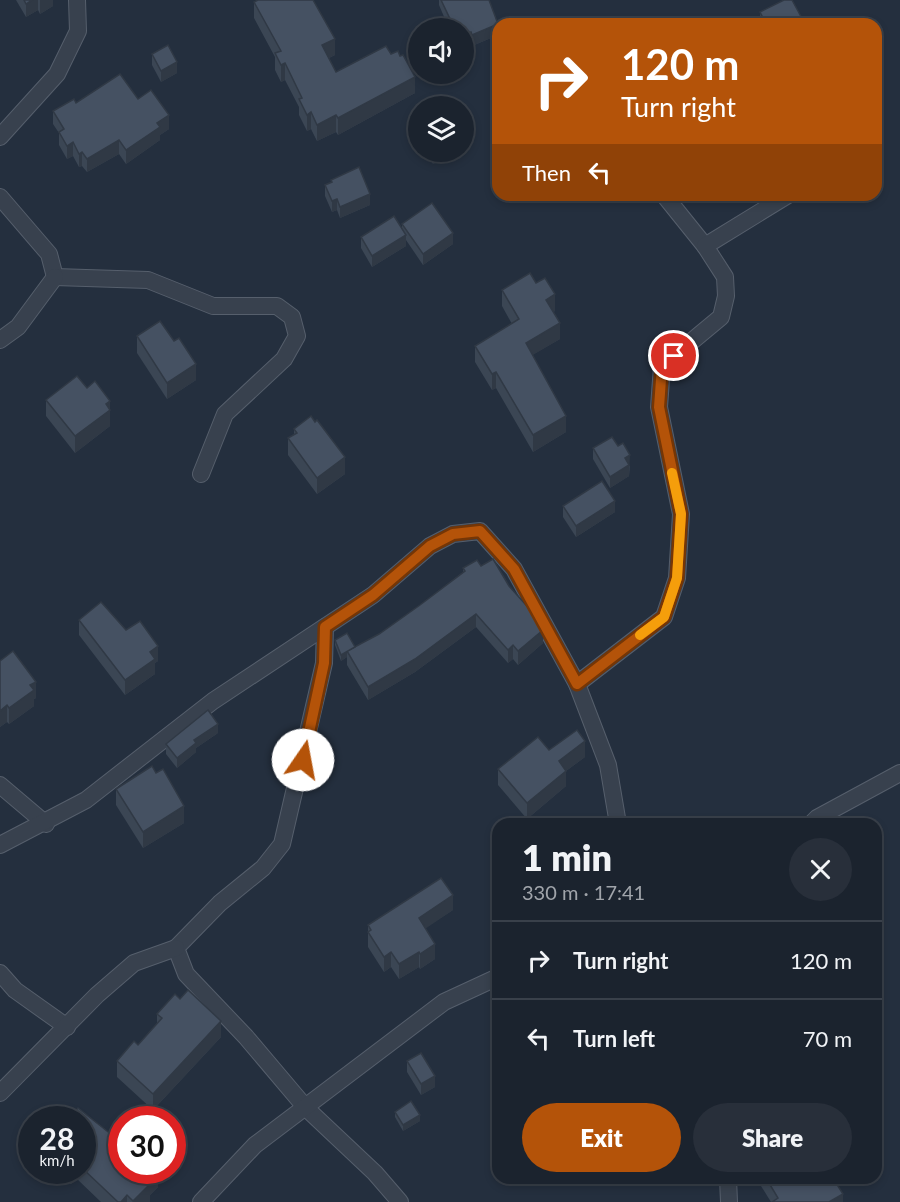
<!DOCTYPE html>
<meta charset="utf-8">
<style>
:root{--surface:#1b232e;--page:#282f3a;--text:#f1f3f6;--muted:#a0a4aa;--line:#39404a;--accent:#b45309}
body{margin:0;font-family:Lato,sans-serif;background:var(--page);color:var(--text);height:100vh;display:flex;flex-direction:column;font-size:22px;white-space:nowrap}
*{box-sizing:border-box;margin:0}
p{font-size:20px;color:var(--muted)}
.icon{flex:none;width:33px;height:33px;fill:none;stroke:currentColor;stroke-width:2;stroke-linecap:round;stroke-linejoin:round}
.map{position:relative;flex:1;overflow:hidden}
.sheet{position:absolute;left:492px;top:818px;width:390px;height:366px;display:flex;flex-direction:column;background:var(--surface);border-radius:18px;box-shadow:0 3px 9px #0003,0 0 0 2px var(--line)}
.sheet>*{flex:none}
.top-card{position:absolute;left:492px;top:18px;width:390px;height:183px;border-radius:18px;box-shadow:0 3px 9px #0003,0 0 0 2px var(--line);background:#b45309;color:#fff;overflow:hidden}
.fabs{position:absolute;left:408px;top:18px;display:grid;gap:12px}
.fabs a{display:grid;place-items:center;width:66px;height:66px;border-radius:50%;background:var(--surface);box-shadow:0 3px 9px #0003,0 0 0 2px var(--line);font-size:30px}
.speed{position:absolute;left:18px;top:1106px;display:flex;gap:12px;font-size:30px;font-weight:700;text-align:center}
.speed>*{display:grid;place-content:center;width:78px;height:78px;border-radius:50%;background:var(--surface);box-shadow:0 3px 9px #0003,0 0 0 2px var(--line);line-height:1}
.speed small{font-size:15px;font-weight:400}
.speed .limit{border:9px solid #d22;background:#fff;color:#111}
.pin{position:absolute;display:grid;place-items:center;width:51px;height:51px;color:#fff;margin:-26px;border:3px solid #fff;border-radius:50%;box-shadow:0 2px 6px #0007}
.me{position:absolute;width:66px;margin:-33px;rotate:12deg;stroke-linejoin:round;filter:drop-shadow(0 0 4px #0008)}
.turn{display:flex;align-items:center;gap:21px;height:126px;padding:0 30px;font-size:27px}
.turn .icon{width:78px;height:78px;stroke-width:2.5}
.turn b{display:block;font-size:42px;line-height:51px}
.then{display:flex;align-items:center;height:57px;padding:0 30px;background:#0003;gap:12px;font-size:22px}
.round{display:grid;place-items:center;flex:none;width:63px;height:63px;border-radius:32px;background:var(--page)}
.headline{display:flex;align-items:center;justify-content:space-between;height:102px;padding:0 30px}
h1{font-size:36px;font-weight:800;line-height:45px}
.action{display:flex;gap:12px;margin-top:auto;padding:12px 30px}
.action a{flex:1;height:69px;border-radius:36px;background:var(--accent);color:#fff;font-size:24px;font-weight:800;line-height:69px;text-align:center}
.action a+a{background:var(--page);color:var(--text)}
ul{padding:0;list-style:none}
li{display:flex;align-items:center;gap:18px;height:78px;padding:0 30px;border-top:2px solid var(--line)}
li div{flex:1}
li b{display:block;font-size:22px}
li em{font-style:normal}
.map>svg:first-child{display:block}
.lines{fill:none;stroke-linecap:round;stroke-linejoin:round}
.minor-casing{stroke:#565f6c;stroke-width:18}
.minor{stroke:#38414e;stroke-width:16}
.wall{fill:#3b4654}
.shaded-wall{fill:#303945}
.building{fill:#455162;stroke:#303945;stroke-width:1.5}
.route-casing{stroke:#753606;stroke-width:15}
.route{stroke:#b45309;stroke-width:10}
.slow{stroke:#f59e0b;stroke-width:10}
</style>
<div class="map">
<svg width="900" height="1202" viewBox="0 0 900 1202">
<rect width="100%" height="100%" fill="#242f3e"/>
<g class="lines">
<defs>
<g id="minor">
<path d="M0 137 57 74 78 31 77 0"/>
<path d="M664 195 705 246"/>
<path d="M0 197 49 254 55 277"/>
<path d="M55 277 148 280 213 306H277L292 317 297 336 284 359 225 414 201 474"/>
<path d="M0 340 18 327 55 277"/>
<path d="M325 627 324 663 282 844 263 868 220 903 176 948 186 974 246 1037 306 1108 375 1173 400 1202"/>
<path d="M577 684 664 617 677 578 681 514 659 407 662 366 721 317 726 296 725 277 705 246 788 195"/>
<path d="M0 785 46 824"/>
<path d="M811 824 817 818 900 773"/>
<path d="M0 845 86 800 213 701 373 595 430 546 453 534 480 531 514 569 577 684 608 765 618 824"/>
<path d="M0 973 15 990 67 1027"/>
<path d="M0 1093 97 995 134 963 176 948"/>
<path d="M728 1178 729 1202"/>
<path d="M201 1202 255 1145 444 1002 498 977"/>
</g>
</defs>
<use href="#minor" class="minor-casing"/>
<use href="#minor" class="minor"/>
</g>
<g class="wall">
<path d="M16 0H53V6L40 14 38 10 26 17Z"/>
<path d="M439 0H489L498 24V35L472 46 464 28H448V26L439 5Z"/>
<path d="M254 2 335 55 329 58 336 72 391 54 415 93 338 135 336 132 317 141 311 129 307 131 299 115V107L285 80 281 82 275 70V57L254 18Z"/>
<path d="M760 12 805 24H760Z"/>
<path d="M152 54 177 73 161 82 152 65Z"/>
<path d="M138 99 169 129 160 135V140L126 164 119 154 87 172 82 166 79 167 73 156 67 159 59 145V133L53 124V111L76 103Z"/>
<path d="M426 152H454L433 164Z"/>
<path d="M331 180 370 205 340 218 337 210 332 212 325 196V185L331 183Z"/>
<path d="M402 224 453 244 423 265 406 240V246L372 267 361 248V237L402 229Z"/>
<path d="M502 290 555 311 553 312 560 339 532 355 566 432 533 452 496 388 492 390 475 362V346L512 324 502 306Z"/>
<path d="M137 336 196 380 167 399 137 353Z"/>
<path d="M87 388 110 401V426L75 453 46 416V400Z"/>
<path d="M315 422 345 474 317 494 288 455V438L294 435V429Z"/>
<path d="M593 448 630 466 629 476 610 488 593 459Z"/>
<path d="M563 506 615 512 576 537 563 517Z"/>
<path d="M481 566 543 643 518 665 513 659 508 663 476 627 415 672 368 700 347 665V657L341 661 335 645V640L355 647 379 634 420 605 463 572V568Z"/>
<path d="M79 620 126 630 158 661 155 663V674L125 695 79 635Z"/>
<path d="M0 661 36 698 34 699V706L9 724 7 722 0 727Z"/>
<path d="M218 733 196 748V752L177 768 166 754V744Z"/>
<path d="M585 757 566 771V786L527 819 498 785V769Z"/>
<path d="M116 789 184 823 143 848 116 805Z"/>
<path d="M453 910 425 928 435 959 420 969 419 967 399 979 391 967 384 972 368 947V925Z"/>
<path d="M157 1014 221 1037 153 1110 117 1077V1061L138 1045 157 1024Z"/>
<path d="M407 1061 435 1087 421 1095 407 1072Z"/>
<path d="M395 1112 420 1121 403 1131 395 1117Z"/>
<path d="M82 1119 158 1187 150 1195V1201L149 1202H101L76 1178 71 1184 52 1170H82Z"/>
<path d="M756 1178H833L843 1202H771Z"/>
</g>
<g class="shaded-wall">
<path d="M32 0H38V10L26 17V4Z"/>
<path d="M40 0H53V6L40 14Z"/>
<path d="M498 24V35L472 46V35Z"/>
<path d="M471 32V43L464 46V35Z"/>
<path d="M335 39V55L322 61V45Z"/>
<path d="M177 62V73L161 82V71Z"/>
<path d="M285 63V80L281 82V65Z"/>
<path d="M415 77V93L338 135V118Z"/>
<path d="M311 112V129L307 131V115Z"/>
<path d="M169 115V129L160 135V140L126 164V150L157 123Z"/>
<path d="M336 115V132L317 141V125Z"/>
<path d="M119 140V154L87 172V159Z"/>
<path d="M73 142V156L67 159V146Z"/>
<path d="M82 152V166L79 167V154Z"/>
<path d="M436 152H454L433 164V153Z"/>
<path d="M370 194V205L340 218V207Z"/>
<path d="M337 199V210L332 212V201Z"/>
<path d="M453 233V244L423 265V254Z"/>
<path d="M406 235V246L372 267V256Z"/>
<path d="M555 294V311L546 316V300Z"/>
<path d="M560 323V339L526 359V343Z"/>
<path d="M196 364V380L167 399V383Z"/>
<path d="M496 372V388L492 390V374Z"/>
<path d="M110 401V426L75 453V436Z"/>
<path d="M566 416V432L533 452V435Z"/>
<path d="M630 455 629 476 610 488V477L625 458Z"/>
<path d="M345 457V474L317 494V478Z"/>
<path d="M615 501V512L576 537V526Z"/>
<path d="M476 614V627L415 672 368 700V687Z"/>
<path d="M543 630V643L518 665V651Z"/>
<path d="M513 645V659L508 663V650Z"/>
<path d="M158 646V661L155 663V674L125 695V680L150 652Z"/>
<path d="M347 652V657L341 661V655Z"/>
<path d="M36 682V698L34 699V706L9 724V708L30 685Z"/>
<path d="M7 705V722L0 727V711Z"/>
<path d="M218 724V733L196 748V752L177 768V758L194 740Z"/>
<path d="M585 741V757L566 771V786L527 819V803L559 761Z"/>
<path d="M184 806V823L143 848V832Z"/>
<path d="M453 895V910L419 933V918Z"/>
<path d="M435 944V959L420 969V954Z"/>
<path d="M391 952V967L384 972V957Z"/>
<path d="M419 952V967L399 979V964Z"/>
<path d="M221 1021V1037L153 1110V1094Z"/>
<path d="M435 1076V1087L421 1095V1084Z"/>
<path d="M420 1115V1121L403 1131V1125Z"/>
<path d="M71 1170H76V1178L71 1184Z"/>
<path d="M158 1171V1187L150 1195V1201L149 1202H133L147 1182Z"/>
<path d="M843 1194V1202H829Z"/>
<path d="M127 1195V1202H121Z"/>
</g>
<g class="building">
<path d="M24 0H32L26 4Z"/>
<path d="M258 0H313L335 39 322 45 336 72 386 46 391 54 398 51 400 56 403 55 415 77 338 118 336 115 317 125 311 112 307 115 299 99 302 98 285 63 281 65 275 53 281 51 254 2Z"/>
<path d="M441 0H489L498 24 472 35 471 32 464 35V28H450L448 24 452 23Z"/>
<path d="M784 0H792L805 24H766L760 12Z"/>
<path d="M168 45 177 62 161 71 152 54Z"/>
<path d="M120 74 138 99 151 90 169 115 157 123 160 127 126 150 119 140 87 159 82 152 79 154 73 142 67 146 59 132 64 129 53 111 74 99 76 103Z"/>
<path d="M359 167 370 194 340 207 337 199 332 201 325 185 332 182 331 180Z"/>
<path d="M432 203 453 233 423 254 402 224Z"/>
<path d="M394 216 406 235 372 256 361 237Z"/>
<path d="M530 273 536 283 545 278 555 294 546 300 560 323 526 343 566 416 533 435 496 372 492 374 475 346 519 319 502 290Z"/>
<path d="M160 321 174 341 179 338 196 364 167 383 137 336Z"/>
<path d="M77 376 87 388 95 381 110 401 106 404 110 410 75 436 46 400Z"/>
<path d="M311 416 315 422 317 420 345 457 317 478 288 438 297 433 294 429Z"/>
<path d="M612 437 618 446 623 443 630 455 625 458 629 465 610 477 593 448Z"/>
<path d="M602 481 615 501 576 526 563 506Z"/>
<path d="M493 559 509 586 534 614 543 630 518 651 513 645 508 650 476 614 415 659 368 687 347 651 379 634 420 605 465 571 463 568 477 560 481 566Z"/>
<path d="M101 602 126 630 140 621 158 646 150 652 155 659 125 680 79 620Z"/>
<path d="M347 633 355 647 341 655 335 640Z"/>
<path d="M13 651 36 682 30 685 34 690 9 708 7 705 0 711V661Z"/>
<path d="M208 710 218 724 194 740 196 743 177 758 166 744Z"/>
<path d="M577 730 585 741 559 761 566 771 527 803 498 769 538 737 549 750Z"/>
<path d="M152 766 156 773 163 769 184 806 143 832 116 789Z"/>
<path d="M441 878 453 895 419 918 435 944 420 954 419 952 399 964 391 952 384 957 368 932 371 930 368 925Z"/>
<path d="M188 990 221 1021 153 1094 117 1061 134 1041 138 1045 162 1018 157 1014 175 994 180 999Z"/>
<path d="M421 1053 435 1076 421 1084 407 1061Z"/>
<path d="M411 1101 420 1115 403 1125 395 1112Z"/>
<path d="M78 1108 117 1139 119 1136 122 1138V1170H157L158 1171 147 1182 150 1184 133 1201 127 1195 121 1202H118L82 1168V1119H70Z"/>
<path d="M54 1110 65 1119H47Z"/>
<path d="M766 1178H833L843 1194 829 1202H772L778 1198Z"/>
</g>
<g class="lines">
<defs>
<path id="route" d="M303 760 324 663 325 627 373 595 430 546 453 534 480 531 514 569 577 684 664 617 677 578 681 514 659 407 662 366 674 356"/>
</defs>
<use href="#route" class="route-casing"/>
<use href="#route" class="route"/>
<path class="slow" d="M640 635 664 617 677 578 681 514 672 473"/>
</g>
</svg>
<div class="fabs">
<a><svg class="icon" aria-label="sound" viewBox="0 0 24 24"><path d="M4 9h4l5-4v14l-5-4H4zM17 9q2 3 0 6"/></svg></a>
<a><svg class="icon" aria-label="layers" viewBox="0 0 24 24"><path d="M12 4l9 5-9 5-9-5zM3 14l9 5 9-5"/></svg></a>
</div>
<div class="speed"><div>28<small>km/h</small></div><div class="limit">30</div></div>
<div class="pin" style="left:674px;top:356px;background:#d93025"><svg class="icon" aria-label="arrive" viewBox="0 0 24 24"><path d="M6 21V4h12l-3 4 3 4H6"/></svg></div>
<svg class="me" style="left:303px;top:760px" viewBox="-20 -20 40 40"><circle r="19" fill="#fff"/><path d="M0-13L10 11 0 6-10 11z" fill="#b45309"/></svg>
<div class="top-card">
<div class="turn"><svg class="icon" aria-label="right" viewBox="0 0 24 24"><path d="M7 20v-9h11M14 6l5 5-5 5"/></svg><div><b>120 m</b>Turn right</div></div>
<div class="then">Then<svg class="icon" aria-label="left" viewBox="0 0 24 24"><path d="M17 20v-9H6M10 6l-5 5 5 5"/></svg></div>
</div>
<section class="sheet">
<div class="headline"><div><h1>1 min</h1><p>330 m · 17:41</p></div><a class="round"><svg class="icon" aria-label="close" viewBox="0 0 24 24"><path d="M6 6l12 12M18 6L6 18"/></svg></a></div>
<ul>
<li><svg class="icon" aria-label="right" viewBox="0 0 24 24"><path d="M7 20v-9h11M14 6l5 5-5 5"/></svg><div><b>Turn right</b></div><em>120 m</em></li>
<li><svg class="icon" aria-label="left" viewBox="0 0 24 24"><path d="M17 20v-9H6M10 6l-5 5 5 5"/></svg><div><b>Turn left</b></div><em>70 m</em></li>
</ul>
<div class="action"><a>Exit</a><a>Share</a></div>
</section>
</div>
